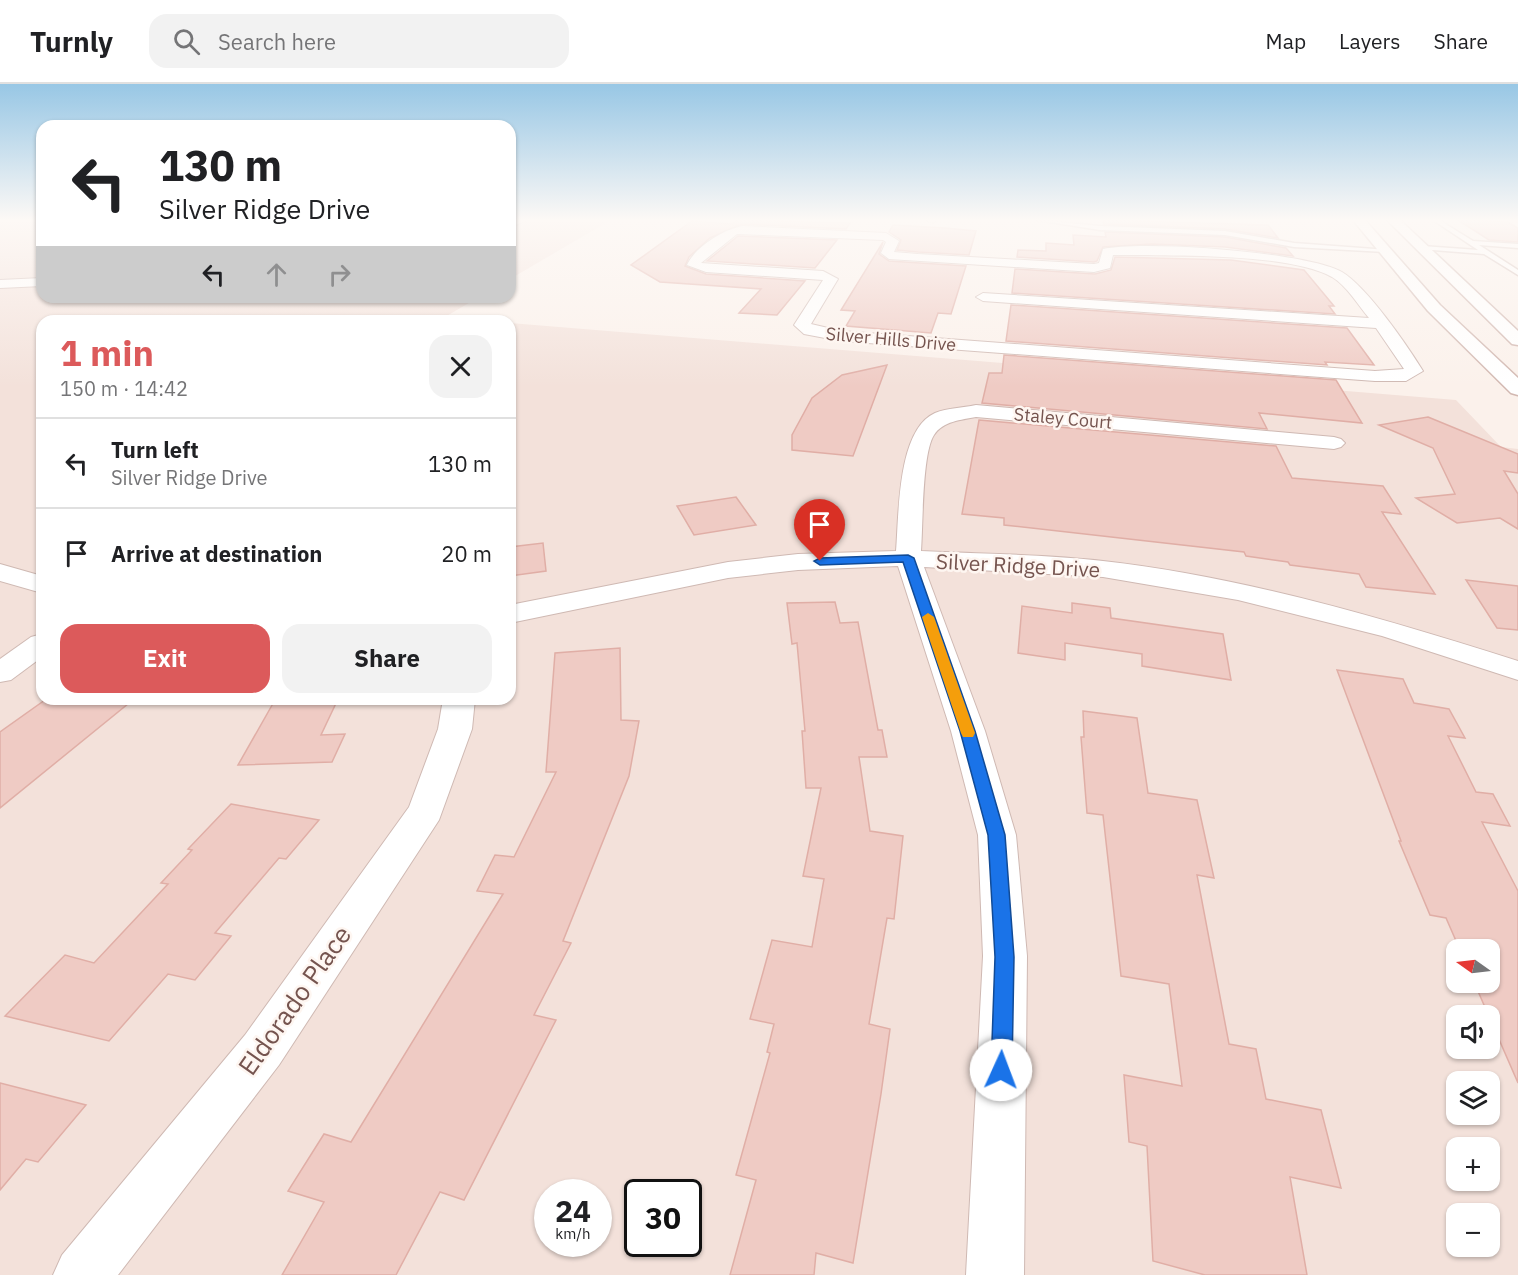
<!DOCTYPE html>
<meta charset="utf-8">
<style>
:root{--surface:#fff;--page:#f2f2f2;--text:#202124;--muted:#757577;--line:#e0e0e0;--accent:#dc5a5b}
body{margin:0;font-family:"IBM Plex Sans",sans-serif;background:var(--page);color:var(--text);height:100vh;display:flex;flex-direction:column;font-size:22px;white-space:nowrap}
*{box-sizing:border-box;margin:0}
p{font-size:20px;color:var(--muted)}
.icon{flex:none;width:33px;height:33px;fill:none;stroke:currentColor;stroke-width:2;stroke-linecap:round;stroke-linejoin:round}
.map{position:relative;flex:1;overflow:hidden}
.panel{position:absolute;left:36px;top:231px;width:480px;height:390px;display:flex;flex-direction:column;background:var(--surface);border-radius:18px;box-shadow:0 2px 4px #0004}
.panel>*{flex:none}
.banner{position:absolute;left:36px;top:36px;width:480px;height:183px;border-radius:18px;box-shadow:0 2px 4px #0004;background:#fff;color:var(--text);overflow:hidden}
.needle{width:39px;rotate:284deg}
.tools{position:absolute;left:1446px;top:855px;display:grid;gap:12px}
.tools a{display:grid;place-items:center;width:54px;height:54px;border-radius:12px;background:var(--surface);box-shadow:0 2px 4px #0004;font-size:30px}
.speed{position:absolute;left:534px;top:1095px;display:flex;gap:12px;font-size:30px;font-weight:700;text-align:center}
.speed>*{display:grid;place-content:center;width:78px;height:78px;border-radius:50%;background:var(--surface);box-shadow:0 2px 4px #0004;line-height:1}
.speed small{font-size:15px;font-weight:400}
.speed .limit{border:3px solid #111;border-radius:9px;background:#fff;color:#111}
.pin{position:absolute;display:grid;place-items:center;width:51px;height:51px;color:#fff;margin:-62px -26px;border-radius:50% 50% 50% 0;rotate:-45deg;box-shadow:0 0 6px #0007}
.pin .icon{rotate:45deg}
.me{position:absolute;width:66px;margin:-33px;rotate:2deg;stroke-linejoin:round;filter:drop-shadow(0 0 4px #0008)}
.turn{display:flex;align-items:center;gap:21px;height:126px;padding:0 24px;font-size:27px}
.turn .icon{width:78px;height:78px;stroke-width:2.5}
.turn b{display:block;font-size:42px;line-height:51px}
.lanes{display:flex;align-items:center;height:57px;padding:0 24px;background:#0003;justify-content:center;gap:30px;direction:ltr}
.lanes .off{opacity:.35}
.round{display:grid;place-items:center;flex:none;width:63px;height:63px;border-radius:18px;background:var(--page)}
.summary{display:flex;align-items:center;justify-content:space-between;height:102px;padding:0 24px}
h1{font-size:36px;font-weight:800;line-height:45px;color:var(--accent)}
.button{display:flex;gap:12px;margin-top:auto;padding:12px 24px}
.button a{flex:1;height:69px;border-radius:18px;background:var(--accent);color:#fff;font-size:24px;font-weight:800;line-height:69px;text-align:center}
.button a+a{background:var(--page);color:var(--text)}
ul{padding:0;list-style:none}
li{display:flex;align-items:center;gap:18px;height:90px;padding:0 24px;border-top:2px solid var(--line)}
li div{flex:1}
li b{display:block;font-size:22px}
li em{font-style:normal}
header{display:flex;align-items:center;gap:36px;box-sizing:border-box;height:84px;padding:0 30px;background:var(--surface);border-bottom:2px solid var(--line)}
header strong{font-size:28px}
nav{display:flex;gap:33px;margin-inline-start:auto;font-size:21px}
.search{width:420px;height:54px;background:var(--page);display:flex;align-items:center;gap:15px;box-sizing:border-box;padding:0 21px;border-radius:18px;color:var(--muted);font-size:22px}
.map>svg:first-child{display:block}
.residential{fill:#f3e1da;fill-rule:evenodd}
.building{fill:#efcbc4;stroke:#e0aea6;stroke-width:1.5}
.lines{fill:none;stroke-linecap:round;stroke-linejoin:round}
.lane-casing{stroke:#cfb9b3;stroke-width:3}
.street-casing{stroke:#cfb9b3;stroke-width:2}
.secondary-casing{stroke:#d2b8b1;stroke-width:3}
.lane{fill:#fff;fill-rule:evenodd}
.street{fill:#fff;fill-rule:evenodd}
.secondary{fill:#fff;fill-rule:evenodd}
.route{fill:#1a73e8;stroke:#114b97;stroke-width:1.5}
.slow{fill:#f59e0b}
.labels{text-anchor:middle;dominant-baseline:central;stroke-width:5;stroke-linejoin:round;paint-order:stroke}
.far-street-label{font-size:18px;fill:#75544f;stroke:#fef6f1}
.street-label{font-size:21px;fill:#75544f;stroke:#fef6f1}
.near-street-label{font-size:26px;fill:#75544f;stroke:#fef6f1}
</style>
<header>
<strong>Turnly</strong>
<div class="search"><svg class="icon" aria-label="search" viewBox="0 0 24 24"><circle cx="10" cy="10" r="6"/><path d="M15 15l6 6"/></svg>Search here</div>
<nav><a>Map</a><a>Layers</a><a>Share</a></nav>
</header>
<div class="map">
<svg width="1518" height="1191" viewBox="0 0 1518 1191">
<rect width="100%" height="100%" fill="#fbf1eb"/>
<g class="residential">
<path d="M0 136H42V213H479L445 233 489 237H42V615H510V239L1456 316 1501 363 1518 365V1191H0ZM1456 866H1490V898H1456ZM1456 932H1490V964H1456ZM1456 998H1490V1030H1456ZM1456 1064H1490V1096H1456ZM548 1108H598V1160H548ZM638 1108H688V1160H638ZM1456 1130H1490V1162H1456Z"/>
<path d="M510 136H611L510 195Z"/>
</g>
<g class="building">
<path d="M737 136 850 139 846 145 742 140 710 154 689 173 685 182 706 190 805 197 777 231 739 229 761 205 660 198 631 181 692 137 732 140Z"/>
<path d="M1103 136 1268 141 1278 154 1225 145 1104 140Z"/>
<path d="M1458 136 1508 138 1518 144V158L1489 156Z"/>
<path d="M893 141 945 144 976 147 969 171 918 168 897 166 901 156 889 148Z"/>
<path d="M1105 148 1225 153 1286 164 1293 172 1225 163 1152 160 1103 163 1097 177 1094 178 1017 173 1018 166 1046 167V159L1074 161 1073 151 1106 153Z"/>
<path d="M738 152 837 156 815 184 707 177Z"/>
<path d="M883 158 879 170 889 177 966 182 951 230 938 229 931 249 846 242 855 227 841 226Z"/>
<path d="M1115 173 1231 176 1304 186 1334 222H1329L1335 230 1012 209 1015 185 1095 190 1111 186Z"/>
<path d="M1011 221 1347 244 1374 281 1325 278 1327 281 1006 257Z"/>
<path d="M1004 271 1336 296 1362 339 1259 329 1267 345 982 319 989 289H1002Z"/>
<path d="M887 281 853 372 792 366V351L812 314 842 291Z"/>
<path d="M1428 333 1518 370V389L1504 387 1518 410V445L1500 434 1457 439 1416 414 1455 410 1433 364 1379 341Z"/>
<path d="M979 336 1276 362 1292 394 1383 402 1401 430 1382 428 1435 510 1366 503 1359 490 1290 481 1288 478 1246 472 1244 468 1004 441V434L962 430Z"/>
<path d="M736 413 756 441 694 451 677 422Z"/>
<path d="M543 459 546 487 510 492V463Z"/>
<path d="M1466 496 1518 502V546L1497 544Z"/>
<path d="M835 518 840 539 858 538 878 646H882L887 673H859L870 747 903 752 894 835 887 834 869 940 890 945 881 1010 853 1179 816 1169 814 1191H730L756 1096 736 1091 770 969 767 968 774 940 750 935 772 856 812 863 824 795 803 792 821 704H806L802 647H805L797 559 792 560 787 519Z"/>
<path d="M1072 519 1110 524 1111 534 1223 550 1231 596 1142 582V570L1065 559V576L1018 569 1022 522 1072 529Z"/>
<path d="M620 564 621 636 639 637 629 692 563 857 571 859 534 931 556 936 464 1116 440 1108 396 1191H282L324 1118 288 1107 324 1050 351 1058 503 810 477 807 495 771 514 773 556 688H546L555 569Z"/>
<path d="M1337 586 1403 595 1414 619 1449 625 1465 654 1448 652 1476 708 1493 710 1510 742 1482 738 1518 807V999L1474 898H1490V866H1460L1446 834 1430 831 1399 757H1401Z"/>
<path d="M68 615H134L0 724V648L45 616 63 618Z"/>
<path d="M299 615H338L321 651 345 650 332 678 238 681 275 616Z"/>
<path d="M1083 627 1137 634 1148 709 1197 716 1214 794 1197 791 1229 960 1256 965 1266 1015 1321 1026 1341 1104 1290 1093 1307 1191H1205L1153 1177 1147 1062 1129 1058 1124 991 1182 1002 1169 900 1121 892 1103 731 1087 729 1081 653H1084Z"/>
<path d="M231 720 319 736 286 775 279 774 215 849 231 852 195 896 168 890 109 957 5 932 65 871 94 879 168 800 161 799 192 766 188 765Z"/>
<path d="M0 999 86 1021 38 1078 26 1075 0 1106Z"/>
</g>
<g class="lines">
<defs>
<g id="lane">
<path d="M926 136H936L933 138Z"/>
<path d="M1037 136 1100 142 1225 147 1294 159 1388 166 1385 168 1294 163 1225 151 1100 146Z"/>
<path d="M1433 136H1439L1473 157 1518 160V164L1479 161 1518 186V191L1484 170 1420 165 1422 162 1478 166Z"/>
</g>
<g id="street">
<path d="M526 136 510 144V137Z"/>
<path d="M743 142 886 149 899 157 894 168 918 170 1094 180 1099 179 1103 165C1142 156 1308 168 1342 188 1367 203 1407 261 1423 287L1406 297H1375L841 257 804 250 794 241 823 196 706 188 687 181C695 163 724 145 743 142ZM737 150 883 156 886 158 881 169 889 175 1094 188 1110 184 1113 171H1125C1177 172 1288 169 1332 193 1347 202 1358 221 1369 234L983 209 976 213 983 217 1376 244 1404 285 1375 287 841 247 811 240 838 195 823 187 701 179Z"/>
<path d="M42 194V202L0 204V196Z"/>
<path d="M976 321 1334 353 1341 355 1345 359 1341 363 1334 365 976 333C961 336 943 337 934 351 922 369 923 442 921 467 982 470 1043 470 1103 477 1244 493 1383 534 1518 577V596L1382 552 1238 516 1103 493 924 483 985 647 1016 751 1027 872 1024 1191H966L983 872 978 751 951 647 898 482 798 486 728 494 510 539V521L728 478 798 470 896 467C899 431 897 346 935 329 947 324 963 324 976 321Z"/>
<path d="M0 480 42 492V509L0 497Z"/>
<path d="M42 550V573L11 596 0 598V575L31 553Z"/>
<path d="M443 615H475L472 645 439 736 279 981 118 1191H53L62 1171 245 951 409 723 438 645Z"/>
</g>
<g id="secondary">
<path d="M1353 136H1365L1440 221 1518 294V311L1511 309 1428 227Z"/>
<path d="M1387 136H1400L1518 247V261L1512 260Z"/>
</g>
</defs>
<use href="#lane" class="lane-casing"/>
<use href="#street" class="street-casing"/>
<use href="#secondary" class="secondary-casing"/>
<use href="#lane" class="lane"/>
<use href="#street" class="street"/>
<use href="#secondary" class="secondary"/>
</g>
<linearGradient id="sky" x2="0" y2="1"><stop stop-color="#98c7e5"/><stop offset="0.45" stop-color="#fdf9f6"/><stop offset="1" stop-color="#fdf9f6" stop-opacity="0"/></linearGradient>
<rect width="1518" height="303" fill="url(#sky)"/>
<path class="route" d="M908 471 914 474 975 647 1005 751 1014 873 1012 986 1009 993 1001 996 994 993 991 986 995 873 988 751 960 647 903 478 820 481 814 477 820 474Z"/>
<path class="slow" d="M928 529 934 533 975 649 973 653H963L961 649 922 533Z"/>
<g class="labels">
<g class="far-street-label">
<text transform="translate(891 255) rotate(5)">Silver Hills Drive</text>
<text transform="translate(1063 334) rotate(5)">Staley Court</text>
</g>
<g class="street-label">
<text transform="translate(1018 481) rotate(3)">Silver Ridge Drive</text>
</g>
<g class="near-street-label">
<text transform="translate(294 916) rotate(-55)">Eldorado Place</text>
</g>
</g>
</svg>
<div class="tools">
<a><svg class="needle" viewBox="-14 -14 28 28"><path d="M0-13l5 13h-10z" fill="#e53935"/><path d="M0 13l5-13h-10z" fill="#757577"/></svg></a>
<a><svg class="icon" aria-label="sound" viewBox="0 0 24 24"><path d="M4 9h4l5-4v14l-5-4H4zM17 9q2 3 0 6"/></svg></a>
<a><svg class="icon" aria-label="layers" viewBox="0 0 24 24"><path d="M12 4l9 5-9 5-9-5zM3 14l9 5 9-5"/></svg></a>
<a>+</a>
<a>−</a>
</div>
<div class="speed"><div>24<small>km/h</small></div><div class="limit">30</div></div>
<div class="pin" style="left:820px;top:477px;background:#d93025"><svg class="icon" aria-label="arrive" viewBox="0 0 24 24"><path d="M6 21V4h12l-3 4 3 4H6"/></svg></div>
<svg class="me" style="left:1001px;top:986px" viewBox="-20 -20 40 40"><circle r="19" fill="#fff"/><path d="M0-13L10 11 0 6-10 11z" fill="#1a73e8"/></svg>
<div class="banner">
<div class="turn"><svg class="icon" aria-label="left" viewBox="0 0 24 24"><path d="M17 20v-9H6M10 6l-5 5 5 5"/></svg><div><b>130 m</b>Silver Ridge Drive</div></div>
<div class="lanes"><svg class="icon" aria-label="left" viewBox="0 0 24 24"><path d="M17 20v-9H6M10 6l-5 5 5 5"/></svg><svg class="icon off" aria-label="ahead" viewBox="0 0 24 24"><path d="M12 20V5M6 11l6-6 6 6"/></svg><svg class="icon off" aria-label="right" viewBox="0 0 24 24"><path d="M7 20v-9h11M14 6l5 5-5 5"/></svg></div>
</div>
<section class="panel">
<div class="summary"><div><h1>1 min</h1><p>150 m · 14:42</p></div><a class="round"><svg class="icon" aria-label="close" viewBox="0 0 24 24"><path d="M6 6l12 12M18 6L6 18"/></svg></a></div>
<ul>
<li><svg class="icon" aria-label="left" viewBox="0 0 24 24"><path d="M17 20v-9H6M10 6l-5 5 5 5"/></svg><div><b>Turn left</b><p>Silver Ridge Drive</p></div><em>130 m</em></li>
<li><svg class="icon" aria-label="arrive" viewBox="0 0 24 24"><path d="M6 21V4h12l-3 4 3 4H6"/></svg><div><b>Arrive at destination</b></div><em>20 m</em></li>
</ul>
<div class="button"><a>Exit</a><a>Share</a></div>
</section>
</div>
